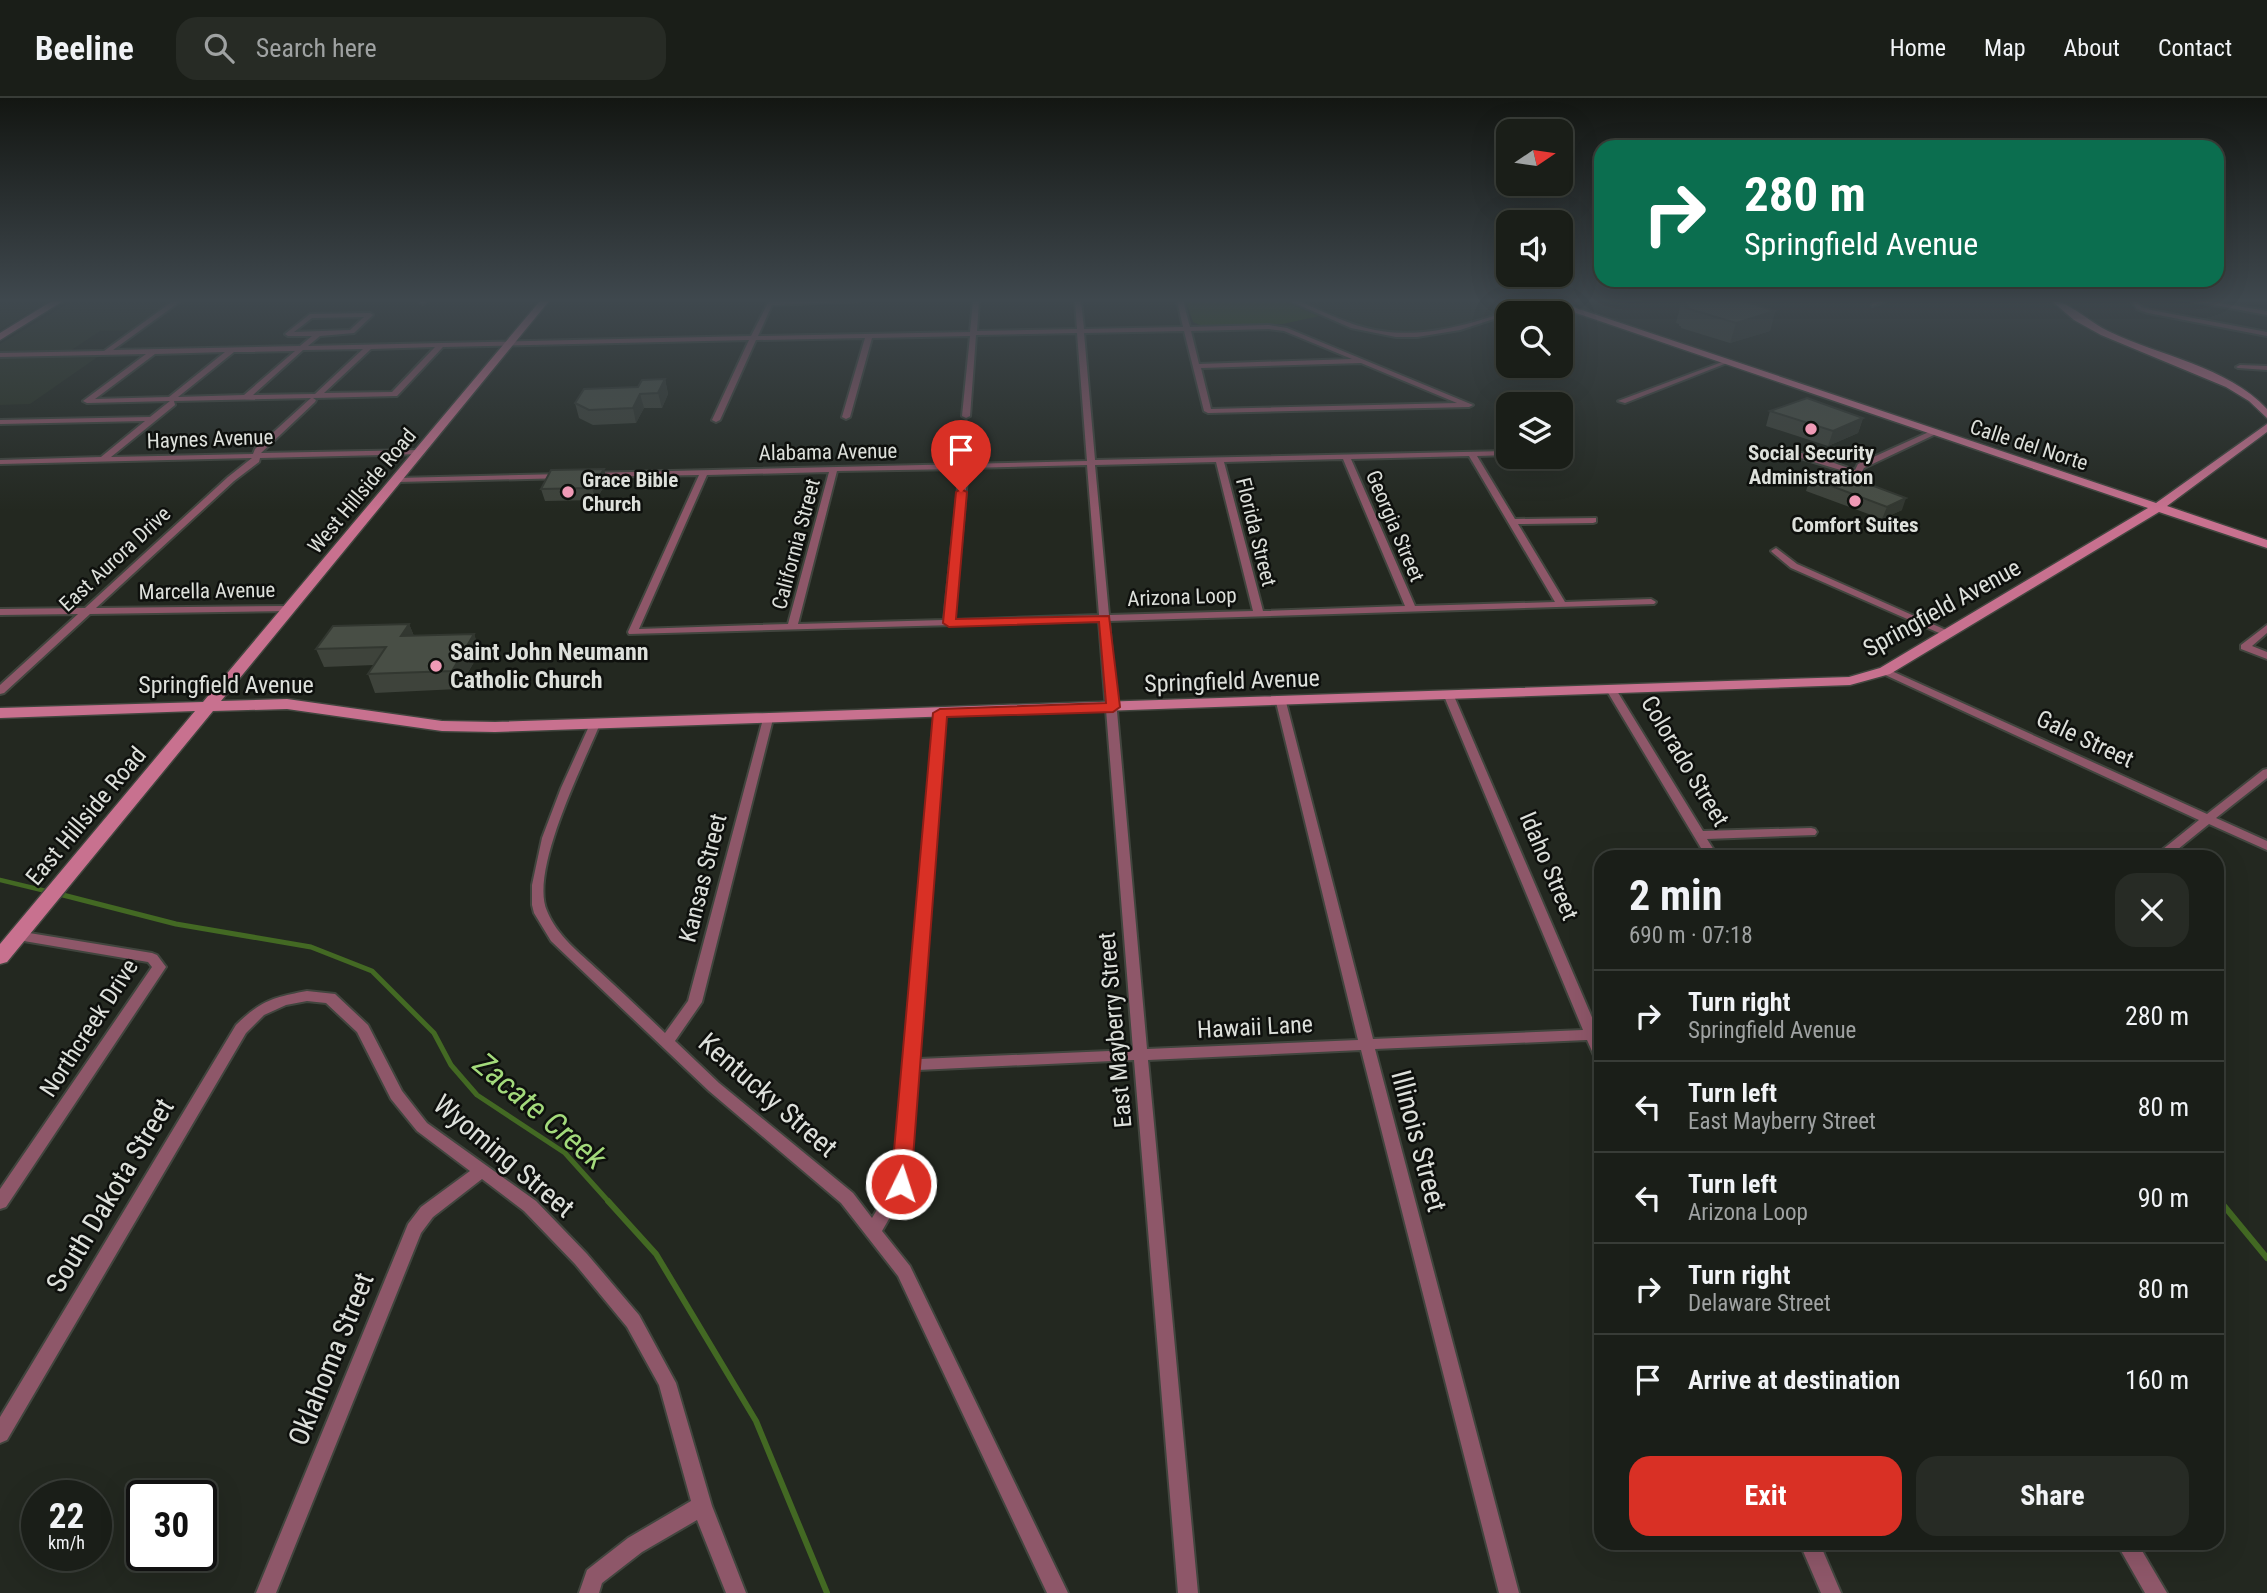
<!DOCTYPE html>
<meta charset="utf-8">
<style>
:root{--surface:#1a1e18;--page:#272b25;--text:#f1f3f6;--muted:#9fa2a2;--line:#383c37;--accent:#d93025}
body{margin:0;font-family:"Roboto Condensed",sans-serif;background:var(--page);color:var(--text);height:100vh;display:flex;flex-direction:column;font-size:26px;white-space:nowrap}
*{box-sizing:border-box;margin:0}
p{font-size:23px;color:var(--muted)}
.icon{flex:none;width:38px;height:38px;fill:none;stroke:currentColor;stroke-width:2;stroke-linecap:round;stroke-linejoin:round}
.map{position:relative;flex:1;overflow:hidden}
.panel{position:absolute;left:1594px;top:752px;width:630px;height:700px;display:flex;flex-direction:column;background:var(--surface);border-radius:21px;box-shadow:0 7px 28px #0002,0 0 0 2px var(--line)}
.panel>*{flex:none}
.banner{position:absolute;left:1594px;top:42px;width:630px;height:147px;border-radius:21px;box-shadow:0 7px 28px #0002,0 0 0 2px var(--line);background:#0b6e4f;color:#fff;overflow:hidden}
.needle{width:46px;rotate:77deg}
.buttons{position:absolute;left:1496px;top:21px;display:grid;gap:14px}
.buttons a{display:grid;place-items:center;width:77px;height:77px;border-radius:14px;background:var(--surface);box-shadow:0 7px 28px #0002,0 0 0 2px var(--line);font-size:35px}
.speed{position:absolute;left:21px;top:1382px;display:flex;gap:14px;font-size:35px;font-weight:700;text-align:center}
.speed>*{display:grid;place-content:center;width:91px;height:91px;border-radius:50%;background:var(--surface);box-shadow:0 7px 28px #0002,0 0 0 2px var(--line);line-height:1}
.speed small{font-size:18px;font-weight:400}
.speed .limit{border:4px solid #111;border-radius:10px;background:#fff;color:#111}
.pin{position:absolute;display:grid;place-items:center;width:60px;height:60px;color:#fff;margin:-72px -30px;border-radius:50% 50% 50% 0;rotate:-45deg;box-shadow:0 0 7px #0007}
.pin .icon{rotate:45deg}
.me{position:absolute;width:77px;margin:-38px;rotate:4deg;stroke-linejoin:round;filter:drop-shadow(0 0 5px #0008)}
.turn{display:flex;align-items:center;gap:24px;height:147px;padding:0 35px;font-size:32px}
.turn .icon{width:91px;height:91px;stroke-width:2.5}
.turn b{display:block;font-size:49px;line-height:60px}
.round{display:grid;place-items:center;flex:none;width:74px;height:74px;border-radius:21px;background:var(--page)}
.headline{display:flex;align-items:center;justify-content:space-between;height:119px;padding:0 35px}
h1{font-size:42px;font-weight:700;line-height:52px}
.cta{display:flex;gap:14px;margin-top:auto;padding:14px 35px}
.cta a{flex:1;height:80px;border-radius:21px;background:var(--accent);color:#fff;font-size:28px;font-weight:700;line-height:80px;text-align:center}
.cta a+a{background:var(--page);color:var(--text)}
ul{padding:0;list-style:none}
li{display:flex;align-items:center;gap:21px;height:91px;padding:0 35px;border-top:2px solid var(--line)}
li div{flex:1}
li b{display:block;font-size:26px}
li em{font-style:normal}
header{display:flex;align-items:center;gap:42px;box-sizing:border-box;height:98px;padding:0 35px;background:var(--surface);border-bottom:2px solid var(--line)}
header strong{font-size:33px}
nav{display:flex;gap:38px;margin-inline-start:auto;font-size:24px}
.search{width:490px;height:63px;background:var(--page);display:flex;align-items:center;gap:18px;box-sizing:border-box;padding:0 24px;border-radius:21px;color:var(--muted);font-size:26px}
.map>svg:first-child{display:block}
.built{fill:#2a3224}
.green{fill:#2b4c0b}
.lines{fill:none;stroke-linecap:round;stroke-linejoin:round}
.stream-far2{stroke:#436923;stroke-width:4.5}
.stream-far1{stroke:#436923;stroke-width:5}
.stream{stroke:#436923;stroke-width:6}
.street-casing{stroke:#41453e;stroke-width:4}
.secondary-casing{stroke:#41453e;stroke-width:3}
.street{fill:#8e5769;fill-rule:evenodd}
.secondary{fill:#c8718f;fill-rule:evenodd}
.wall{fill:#3e433b}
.shaded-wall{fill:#323730}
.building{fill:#484e45;stroke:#323730;stroke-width:2}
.route{fill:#d93025;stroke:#8d1f18;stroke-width:2}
.poi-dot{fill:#f09ab6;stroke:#0e100d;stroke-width:2.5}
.labels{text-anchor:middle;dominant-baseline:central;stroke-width:5;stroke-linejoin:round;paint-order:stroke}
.far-street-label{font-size:21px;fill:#dde0db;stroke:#0e100d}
.far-poi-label{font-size:21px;font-weight:bold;fill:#dde0db;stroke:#0e100d}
.street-label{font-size:24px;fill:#dde0db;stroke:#0e100d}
.poi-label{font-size:24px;font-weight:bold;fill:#dde0db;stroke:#0e100d;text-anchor:start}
.near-street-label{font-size:28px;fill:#dde0db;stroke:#0e100d}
.near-water-label{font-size:32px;font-style:italic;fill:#a3da7b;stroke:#0e100d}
</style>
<header>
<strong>Beeline</strong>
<div class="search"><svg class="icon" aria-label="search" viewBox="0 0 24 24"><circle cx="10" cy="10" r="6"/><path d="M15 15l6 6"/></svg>Search here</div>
<nav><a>Home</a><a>Map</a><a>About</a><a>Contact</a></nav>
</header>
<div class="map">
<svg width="2267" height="1495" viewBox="0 0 2267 1495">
<rect width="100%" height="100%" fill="#232820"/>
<g class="built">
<path d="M0 203H48L0 232Z"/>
<path d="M72 203H171L160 211H170L141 232 100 233 70 253 0 254V246Z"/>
<path d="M1301 203H1536L1438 233 1417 236 1369 230Z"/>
<path d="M99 258 30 306 0 307V260Z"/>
</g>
<path class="green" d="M1283 203 1319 218 1283 226 1202 228 1193 224 1186 204Z"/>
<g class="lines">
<path class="stream-far2" d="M0 782 50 794"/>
<g class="stream-far1">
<path d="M46 793 50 794"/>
<path d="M59 796 176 826 311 849 372 873 434 935 451 967 477 997 565 1055 609 1104"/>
<path d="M2217 1099 2221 1104"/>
</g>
<g class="stream">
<path d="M608 1103 656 1156 756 1323 827 1495"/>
<path d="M2220 1103 2267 1160"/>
</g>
<defs>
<g id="street">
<path d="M173 203H181L113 252 300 248 312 238H288L285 236 310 216 370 215 373 217 354 235 320 238 308 248 751 238 769 203H860L772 207 758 238 970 234 973 203H979L977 233 1077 231 1075 203H1081L1084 231 1183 229 1177 203H1183L1190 229 1269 227 1287 230 1473 307 1469 309 1208 315 1204 313 1184 233 1084 235 1095 362 1508 353V357L1477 358 1515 421 1596 420V424L1593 425 1518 426 1565 504 1651 501 1656 504 1654 506 1109 523 1147 951 1358 942 1276 604 1281 601 1286 604 1373 941 1583 932 1444 598 1449 595 1454 598 1597 931H1601V963L1596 962 1587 942 1375 951 1519 1495H1499L1361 952 1148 962 1198 1495H1178L1134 962 918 972 909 1086 882 1133 910 1168 1068 1495H1047L898 1178 841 1105 709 993 551 843 534 815 532 807V787L542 740 561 690 590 626 591 624H599L600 626C584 665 529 773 547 813 557 838 580 855 599 873 621 893 643 914 665 935L688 903 763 621 768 618 772 619 773 621 702 904 675 943 719 985 853 1095 872 1120 893 1085 935 615 940 612 945 615 919 961 1133 952 1099 523 629 536 628 534 699 377 589 379 585 377 589 375 1087 363 1077 235 976 237 970 318 966 320 962 318 970 238 872 240 850 319 846 321 842 319 865 240 756 242 720 322 716 324 712 322 749 242 443 249 397 298 313 300 316 302 315 304 261 355 420 352 424 354 423 356 260 360 259 364 234 383 96 510 289 508 292 509V513L90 516 4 595 0 596V587L78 516 0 517V511L85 510 228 379 252 360 0 366V362L101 359 145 323 0 326V322L150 319 170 303 87 305 83 303 146 256 0 259V255L104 253ZM364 219 350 232 294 234 312 220ZM1269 231 1284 233 1352 261 1199 266 1191 233ZM435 249 392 294 324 295 371 251ZM363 251 315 296 253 297 303 252ZM295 253 244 297 178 299 234 254ZM225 254 169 299 95 301 155 256ZM1361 265 1457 305 1211 311 1201 270ZM311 300 255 351 253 356 111 359 175 307 174 303ZM1469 358 1555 504 1415 508 1351 361ZM1343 361 1405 508 1263 513 1224 364ZM1216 364 1253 513 1109 517 1095 367ZM1087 367 1099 517 954 522 968 370ZM960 371 944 522 798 526 837 373ZM829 374 788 526 639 531 707 377Z"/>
<path d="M427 203 423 206 420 204V203Z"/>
<path d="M1290 203H1299C1324 214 1349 227 1375 232 1432 243 1486 220 1539 203L1546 204 1460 232 1417 239H1396L1351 230Z"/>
<path d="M1877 203H1886L1872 208V206Z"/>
<path d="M2131 203H2137L2141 209 2151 212 2267 234V238L2148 215 2137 211Z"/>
<path d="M2192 203H2208L2267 213V217Z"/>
<path d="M1722 264 1727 265 1625 305 1618 303Z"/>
<path d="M2240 267 2267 268V272L2238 270 2236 269Z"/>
<path d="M1931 333 1938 335 1864 370 1860 377H1857L1794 358 1771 355 1767 353C1784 345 1835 366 1855 372L1858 366Z"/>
<path d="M564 376 568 378 567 380 397 384 393 382 397 380Z"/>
<path d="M1776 450 1797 466 1955 536 1950 539 1946 538 1791 470 1773 455 1771 453Z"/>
<path d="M2267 527V535L2252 548 2267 554V561L2241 551V547Z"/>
<path d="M1885 570 2207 716 2263 672 2267 671V680L2216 720 2267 743V752L2209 726 2167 760H2152L2199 722 1881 575V571Z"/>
<path d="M1612 590 1617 593 1703 733 1811 730 1815 731 1817 734 1815 737 1707 741 1719 760H1707L1607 593Z"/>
<path d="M17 833 152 855 157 857 166 869 6 1109 0 1111V1091L152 869 148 864 12 841 10 838 12 835Z"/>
<path d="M307 893 335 896 368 927 402 993 427 1025 536 1103 587 1156 639 1217 676 1285 712 1408 746 1495H726L697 1422 642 1454 602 1485 599 1495H579L587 1472 628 1440 691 1403 659 1287 627 1229 575 1166 524 1113 482 1081 433 1119 421 1135 276 1495H256L408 1126 421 1109 470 1073 417 1033 391 1001 357 934 326 905 307 903 286 907 264 917 246 935 7 1342 0 1345V1319L236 927C260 903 274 899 307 893Z"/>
<path d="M1800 1446H1820L1841 1495H1821Z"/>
<path d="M2117 1446H2138L2167 1495H2145Z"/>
</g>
<g id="secondary">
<path d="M52 203H63L0 242V235Z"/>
<path d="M540 203H549L221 603 287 601 442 623 495 624 1849 579 1880 570 2148 410 1541 203H1555L2156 405 2267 326V334L2167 408 2267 442V450L2159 414 1890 576 1850 587 495 634 442 633 287 611 213 613 7 864 0 866V846L195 613 0 620V610L203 604Z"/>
<path d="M2052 203C2068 203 2091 225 2108 233 2159 258 2227 268 2267 311V320L2249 303 2226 289 2101 237 2074 222Z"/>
</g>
</defs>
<use href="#street" class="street-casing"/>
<use href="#secondary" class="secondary-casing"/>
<use href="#street" class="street"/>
<use href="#secondary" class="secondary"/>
</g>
<g class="wall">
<path d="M1681 205 1775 213 1770 233 1730 245 1681 230V228H1679V226L1676 225Z"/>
<path d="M665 281 668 296 662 310H644L636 325 593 327 579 320 575 305Z"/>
<path d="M1770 313 1863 320 1858 335 1828 348 1766 328Z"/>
<path d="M604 371 607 383 596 402 545 403 541 391Z"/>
<path d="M1810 380 1902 412 1882 421 1806 393Z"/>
<path d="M409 526 414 538 474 536 480 554 458 591 375 595 368 576 374 567 324 569 316 551Z"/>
</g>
<g class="shaded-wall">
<path d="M1775 213 1770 233 1730 245 1736 225Z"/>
<path d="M665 281 668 296 662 310 658 295Z"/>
<path d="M640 296 644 310 636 325 633 310Z"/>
<path d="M1863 320 1858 335 1828 348 1833 333Z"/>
<path d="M604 371 607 383 596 402 592 390Z"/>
<path d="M1906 400 1902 412 1882 421 1887 409Z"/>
<path d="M409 526 416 543 401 538Z"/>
<path d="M474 536 480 554 458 591 452 573Z"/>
</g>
<g class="building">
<path d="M1686 203H1743L1775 213 1736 225 1686 210 1688 209 1684 208 1687 207 1681 205Z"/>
<path d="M665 281 658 295 640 296 633 310 589 312 575 305 584 291 638 289 642 282Z"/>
<path d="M1807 300 1863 320 1833 333 1770 313Z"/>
<path d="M604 371 592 390 541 391 551 372Z"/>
<path d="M1831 372 1906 400 1887 409 1810 380Z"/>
<path d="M409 526 401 538 474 536 452 573 368 576 386 549 316 551 333 528Z"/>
</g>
<linearGradient id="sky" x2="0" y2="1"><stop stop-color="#131612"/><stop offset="0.49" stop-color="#3f484e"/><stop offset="1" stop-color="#3f484e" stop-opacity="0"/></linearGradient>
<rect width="2267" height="413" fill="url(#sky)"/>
<path class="route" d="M961 391 967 394 956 521 1109 518 1120 609 1113 614 947 619 911 1086 908 1092 901 1095 894 1092 891 1086 933 615 940 611 1106 605 1099 524 949 529 943 525 956 394Z"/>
<g class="poi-dot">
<circle cx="1811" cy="331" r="7"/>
<circle cx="568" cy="394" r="7"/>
<circle cx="1855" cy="403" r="7"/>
<circle cx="436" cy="568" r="7"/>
</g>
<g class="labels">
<g class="far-street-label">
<text transform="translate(210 341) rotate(-2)">Haynes Avenue</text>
<text transform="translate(2029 347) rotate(18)">Calle del Norte</text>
<text transform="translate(828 354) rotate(-1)">Alabama Avenue</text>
<text transform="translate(362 393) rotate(-50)">West Hillside Road</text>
<text transform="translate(1395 428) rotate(67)">Georgia Street</text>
<text transform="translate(1256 434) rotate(76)">Florida Street</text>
<text transform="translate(796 446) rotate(-75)">California Street</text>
<text transform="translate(115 461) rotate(-43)">East Aurora Drive</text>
<text transform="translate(207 493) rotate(-1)">Marcella Avenue</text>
<text transform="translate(1182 499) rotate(-2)">Arizona Loop</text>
</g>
<g class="far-poi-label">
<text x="1811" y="355">Social Security<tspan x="1811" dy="24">Administration</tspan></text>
<text x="582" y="382" text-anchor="start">Grace Bible<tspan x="582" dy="24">Church</tspan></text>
<text x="1855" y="427">Comfort Suites</text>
</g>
<g class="street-label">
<text transform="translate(1942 510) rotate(-29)">Springfield Avenue</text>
<text transform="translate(1232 583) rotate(-2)">Springfield Avenue</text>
<text x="226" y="587">Springfield Avenue</text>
<text transform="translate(2085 641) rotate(25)">Gale Street</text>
<text transform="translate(1685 663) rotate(59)">Colorado Street</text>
<text transform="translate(86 718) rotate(-50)">East Hillside Road</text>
<text transform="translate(1549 768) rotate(67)">Idaho Street</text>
<text transform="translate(703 780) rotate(-76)">Kansas Street</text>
<text transform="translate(1255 929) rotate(-3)">Hawaii Lane</text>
<text transform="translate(89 930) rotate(-57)">Northcreek Drive</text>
<text transform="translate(1115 932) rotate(-95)">East Mayberry Street</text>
</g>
<g class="poi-label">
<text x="450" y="554">Saint John Neumann<tspan x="450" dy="28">Catholic Church</tspan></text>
</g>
<g class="near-street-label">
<text transform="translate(768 997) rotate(41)">Kentucky Street</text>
<text transform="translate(1419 1043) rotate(75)">Illinois Street</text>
<text transform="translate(504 1058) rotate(40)">Wyoming Street</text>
<text transform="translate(110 1097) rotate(-59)">South Dakota Street</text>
<text transform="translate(331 1261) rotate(-68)">Oklahoma Street</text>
</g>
<g class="near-water-label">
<text transform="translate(540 1013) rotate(40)">Zacate Creek</text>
</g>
</g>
</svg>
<div class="buttons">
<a><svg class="needle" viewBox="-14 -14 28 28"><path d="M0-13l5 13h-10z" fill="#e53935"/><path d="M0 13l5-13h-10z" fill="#9fa2a2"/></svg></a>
<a><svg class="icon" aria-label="sound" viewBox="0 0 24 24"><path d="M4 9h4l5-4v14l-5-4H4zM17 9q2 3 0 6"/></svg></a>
<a><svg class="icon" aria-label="search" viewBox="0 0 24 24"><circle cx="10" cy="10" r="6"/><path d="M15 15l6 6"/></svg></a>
<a><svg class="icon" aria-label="layers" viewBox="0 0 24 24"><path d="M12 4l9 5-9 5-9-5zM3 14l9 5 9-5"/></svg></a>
</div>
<div class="speed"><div>22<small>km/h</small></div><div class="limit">30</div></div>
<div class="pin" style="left:961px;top:394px;background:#d93025"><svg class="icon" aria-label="arrive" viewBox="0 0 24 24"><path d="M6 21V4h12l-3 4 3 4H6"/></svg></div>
<svg class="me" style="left:901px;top:1086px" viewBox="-20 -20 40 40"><circle r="17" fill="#d93025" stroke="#fff" stroke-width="3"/><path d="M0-11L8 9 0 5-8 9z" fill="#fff"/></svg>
<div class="banner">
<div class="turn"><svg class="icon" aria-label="right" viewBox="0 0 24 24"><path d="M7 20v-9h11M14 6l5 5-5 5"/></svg><div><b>280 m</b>Springfield Avenue</div></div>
</div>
<section class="panel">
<div class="headline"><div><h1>2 min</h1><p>690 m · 07:18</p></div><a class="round"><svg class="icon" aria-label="close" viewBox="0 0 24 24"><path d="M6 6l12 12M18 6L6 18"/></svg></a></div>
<ul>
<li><svg class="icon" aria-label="right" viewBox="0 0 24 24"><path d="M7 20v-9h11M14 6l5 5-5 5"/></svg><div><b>Turn right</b><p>Springfield Avenue</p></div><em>280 m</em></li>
<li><svg class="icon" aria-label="left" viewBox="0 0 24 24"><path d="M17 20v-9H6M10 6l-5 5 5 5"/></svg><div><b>Turn left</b><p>East Mayberry Street</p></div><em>80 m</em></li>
<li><svg class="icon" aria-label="left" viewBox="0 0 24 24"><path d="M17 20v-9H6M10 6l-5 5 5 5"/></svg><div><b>Turn left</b><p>Arizona Loop</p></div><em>90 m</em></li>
<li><svg class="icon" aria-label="right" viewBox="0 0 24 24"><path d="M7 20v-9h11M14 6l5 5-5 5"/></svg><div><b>Turn right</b><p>Delaware Street</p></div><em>80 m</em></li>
<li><svg class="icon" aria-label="arrive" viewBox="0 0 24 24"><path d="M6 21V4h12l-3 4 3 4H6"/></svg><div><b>Arrive at destination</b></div><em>160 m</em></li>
</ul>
<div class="cta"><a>Exit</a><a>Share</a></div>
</section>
</div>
